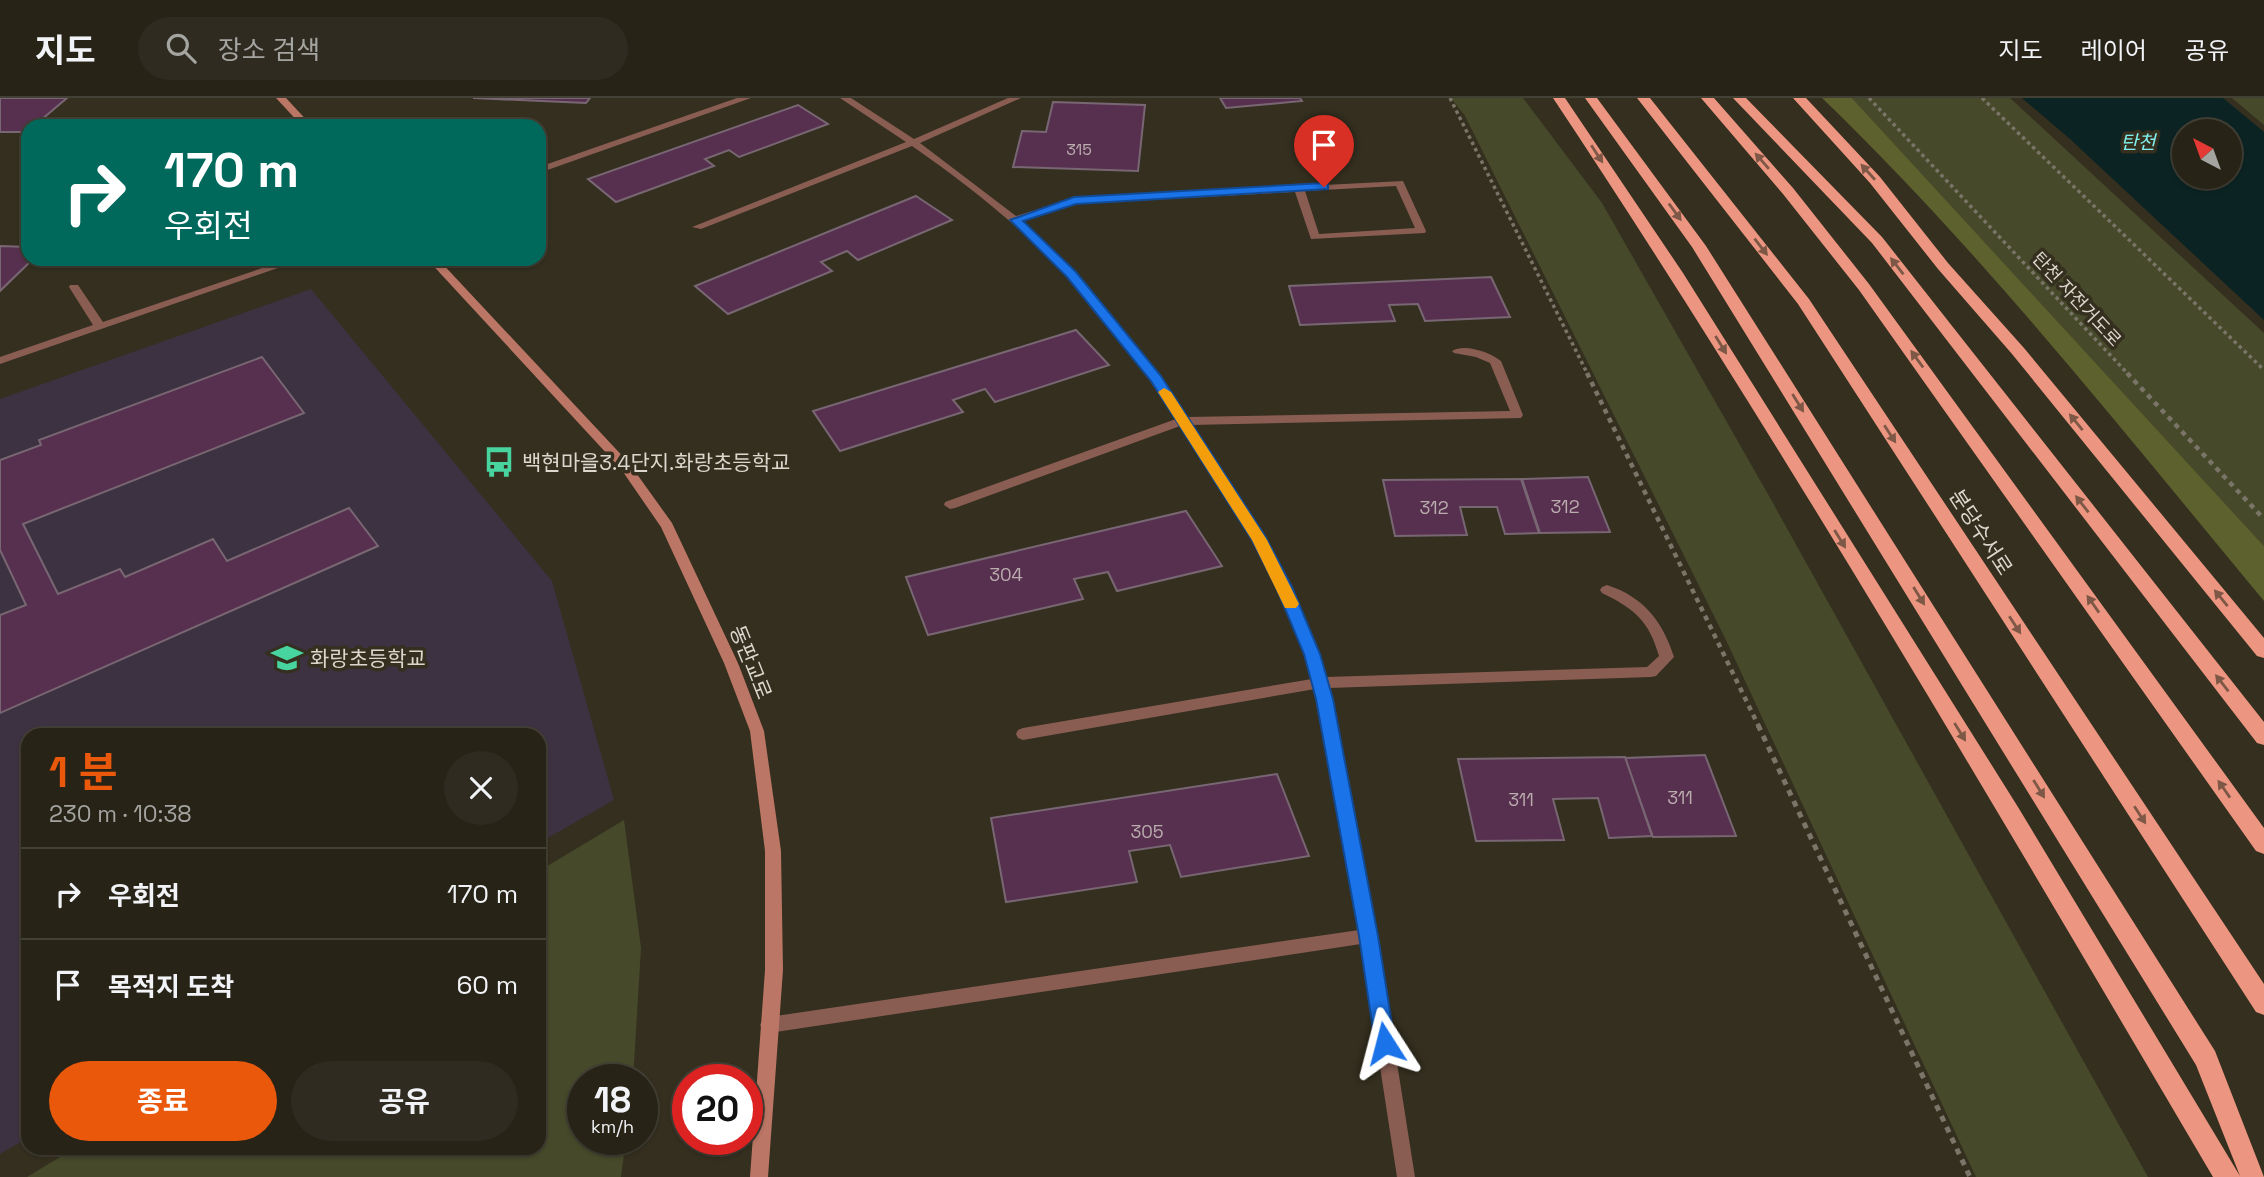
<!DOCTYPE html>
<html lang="ko">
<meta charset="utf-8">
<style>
:root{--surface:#272317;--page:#2f2b20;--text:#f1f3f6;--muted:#a4a4a1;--line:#434036;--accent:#ea580c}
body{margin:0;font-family:"Space Grotesk","Noto Sans KR",sans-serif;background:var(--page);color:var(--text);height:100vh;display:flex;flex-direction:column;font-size:26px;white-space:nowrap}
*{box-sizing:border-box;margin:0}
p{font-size:23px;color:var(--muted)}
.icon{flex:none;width:38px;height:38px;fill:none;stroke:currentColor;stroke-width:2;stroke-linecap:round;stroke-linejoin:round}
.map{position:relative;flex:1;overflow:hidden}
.side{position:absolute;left:21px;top:630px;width:525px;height:427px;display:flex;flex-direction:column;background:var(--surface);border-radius:21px;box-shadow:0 2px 5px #0004,0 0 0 2px var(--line)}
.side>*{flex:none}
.hud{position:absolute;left:21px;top:21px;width:525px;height:147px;border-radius:21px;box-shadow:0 2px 5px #0004,0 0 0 2px var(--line);background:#00695c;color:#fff;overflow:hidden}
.needle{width:46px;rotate:319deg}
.tools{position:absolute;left:2172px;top:21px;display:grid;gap:14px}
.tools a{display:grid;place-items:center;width:70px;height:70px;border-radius:50%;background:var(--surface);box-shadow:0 2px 5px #0004,0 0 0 2px var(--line);font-size:35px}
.speed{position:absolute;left:567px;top:966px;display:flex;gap:14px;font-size:35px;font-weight:700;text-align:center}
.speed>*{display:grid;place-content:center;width:91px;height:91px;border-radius:50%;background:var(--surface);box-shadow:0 2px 5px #0004,0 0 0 2px var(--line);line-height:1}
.speed small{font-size:18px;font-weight:400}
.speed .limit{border:10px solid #d22;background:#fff;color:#111}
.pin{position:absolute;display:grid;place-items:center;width:60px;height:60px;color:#fff;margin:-72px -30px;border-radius:50% 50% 50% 0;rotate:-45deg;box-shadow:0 0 7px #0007}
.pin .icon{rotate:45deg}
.me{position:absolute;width:77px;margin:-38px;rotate:351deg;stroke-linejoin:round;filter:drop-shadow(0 0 5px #0008)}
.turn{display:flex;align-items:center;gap:24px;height:147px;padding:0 28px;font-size:32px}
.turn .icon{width:91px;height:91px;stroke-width:2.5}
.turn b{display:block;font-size:49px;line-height:60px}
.round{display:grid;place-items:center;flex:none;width:74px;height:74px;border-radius:37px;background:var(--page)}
.summary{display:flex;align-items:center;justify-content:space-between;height:119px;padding:0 28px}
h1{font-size:42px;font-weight:700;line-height:52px;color:var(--accent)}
.button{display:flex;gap:14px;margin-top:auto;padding:14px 28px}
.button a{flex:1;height:80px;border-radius:42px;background:var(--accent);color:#fff;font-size:28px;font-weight:700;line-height:80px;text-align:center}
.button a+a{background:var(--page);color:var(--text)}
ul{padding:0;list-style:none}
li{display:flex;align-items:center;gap:21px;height:91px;padding:0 28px;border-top:2px solid var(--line)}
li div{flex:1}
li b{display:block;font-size:26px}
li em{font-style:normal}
header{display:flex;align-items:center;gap:42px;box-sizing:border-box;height:98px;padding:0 35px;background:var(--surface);border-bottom:2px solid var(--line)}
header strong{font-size:33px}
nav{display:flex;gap:38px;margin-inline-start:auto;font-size:24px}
.search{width:490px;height:63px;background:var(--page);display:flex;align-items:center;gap:18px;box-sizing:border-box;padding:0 24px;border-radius:38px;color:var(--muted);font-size:26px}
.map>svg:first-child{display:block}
.education{fill:#3d3241}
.green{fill:#464a2a}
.forest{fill:#5c612e}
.water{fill:#0b2323;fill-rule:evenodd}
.building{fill:#58304f;stroke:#786773;stroke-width:2}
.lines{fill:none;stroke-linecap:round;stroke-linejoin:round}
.path-far2{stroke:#7a7568;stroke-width:3.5;stroke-dasharray:3.5 3.5;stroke-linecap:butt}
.path-far1{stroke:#7a7568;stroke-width:4.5;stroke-dasharray:5 5;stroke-linecap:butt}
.path{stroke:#7a7568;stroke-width:5;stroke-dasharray:6 6;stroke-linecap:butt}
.service{fill:#895d52;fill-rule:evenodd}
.secondary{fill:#bb7665;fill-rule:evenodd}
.trunk{fill:#ec9580;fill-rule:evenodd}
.oneway{fill:#7e5846}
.route{fill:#1a73e8;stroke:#114b97;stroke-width:2}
.slow{fill:#f59e0b}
.labels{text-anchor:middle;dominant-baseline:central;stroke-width:7;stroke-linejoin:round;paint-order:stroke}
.far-number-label{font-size:16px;fill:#baadae}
.far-street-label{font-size:18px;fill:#dbd7cd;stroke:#342f1f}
.number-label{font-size:18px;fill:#baadae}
.far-water-label{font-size:19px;font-style:italic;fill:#7ff0ef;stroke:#342f1f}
.poi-label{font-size:21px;fill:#dbd7cd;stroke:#342f1f;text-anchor:start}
.street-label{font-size:21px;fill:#dbd7cd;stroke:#342f1f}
</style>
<header>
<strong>지도</strong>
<div class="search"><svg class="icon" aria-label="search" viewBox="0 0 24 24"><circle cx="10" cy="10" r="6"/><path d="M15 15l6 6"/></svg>장소 검색</div>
<nav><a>지도</a><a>레이어</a><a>공유</a></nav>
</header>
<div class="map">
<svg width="2264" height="1079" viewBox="0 0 2264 1079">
<rect width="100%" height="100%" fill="#342f1f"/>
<path class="education" d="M311 191 552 483 614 702 539 745V637H28V1040L0 1056V301Z"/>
<g class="green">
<path d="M1451 0H1523L1602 105 1769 398 2148 1079H1976L1726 542 1465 18Z"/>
<path d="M1852 0H2010L2264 235V448Z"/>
<path d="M2232 0H2264V27Z"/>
<path d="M624 722 641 850 633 982H583V1041H626L621 1079H27L75 1050H539V773Z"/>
</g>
<path class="forest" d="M1822 0H1852L2264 448V503C2121 331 1983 155 1822 0Z"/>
<path class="water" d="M2022 0H2223L2264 34V222L2070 41ZM2184 33H2230V79H2184Z"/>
<g class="building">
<path d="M0 0H67L34 28H28L26 34H0Z"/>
<path d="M473 0H590L586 5Z"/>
<path d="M1220 0H1300L1302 3 1226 10Z"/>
<path d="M1053 4 1145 7 1138 73 1013 69 1022 33 1046 34Z"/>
<path d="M798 7 828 26 739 59 729 52 705 61 714 68 616 104 588 81Z"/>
<path d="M916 98 952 122 858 162 847 153 821 164 832 173 728 216 695 188Z"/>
<path d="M0 148 28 149V161H33L0 193Z"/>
<path d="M1491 179 1510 219 1425 223 1418 206 1389 207 1395 223 1300 227 1289 188Z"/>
<path d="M1076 232 1109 267 995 304 985 291 953 302 963 314 840 353 813 313Z"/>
<path d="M262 259 304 315 23 426 58 496 120 471 125 479 213 441 227 463 349 410 378 448 0 615V517L26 507 0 452V362L41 347 39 342Z"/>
<path d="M1588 379 1610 434 1540 435 1522 381Z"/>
<path d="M1521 381 1539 435 1505 436 1497 409H1460L1467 437 1395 438 1383 382Z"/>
<path d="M1186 413 1222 468 1117 493 1108 474 1074 481 1083 501 928 537 906 479Z"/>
<path d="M1705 657 1736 738 1653 739 1625 660Z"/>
<path d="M1625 659 1652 738 1609 740 1598 700 1553 701 1564 742 1476 743 1458 661Z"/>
<path d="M1277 676 1309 758 1181 779 1170 747 1129 753 1137 784 1006 804 991 720Z"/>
</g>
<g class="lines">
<g class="path-far2">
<path d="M1450 0 1588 277"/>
<path d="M1869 0 2129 277"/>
<path d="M1982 0 2264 272"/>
</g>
<g class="path-far1">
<path d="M1587 275 1759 629"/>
<path d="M2127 275 2264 421"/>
</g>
<path class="path" d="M1758 627 1970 1079"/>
<g class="service">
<path d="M737 0H751L539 75V69Z"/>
<path d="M840 0H851L914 41 1008 0H1021L920 45 1016 118 1074 100 1403 83 1426 133 1425 135 1311 141 1295 94 1075 106 1022 123C1087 181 1138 248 1187 319L1510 313 1490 265 1476 259 1454 255 1452 253C1464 245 1490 254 1501 263L1523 317 1521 320 1191 327C1244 407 1298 487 1326 579L1647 569 1659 558C1649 523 1635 511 1602 495L1600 492 1602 489 1607 487C1644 499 1663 524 1674 559L1656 578 1651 579 1329 590 1377 838 1415 1079H1397L1361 846 769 935 763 933 760 927 763 921 769 919 1359 832 1326 641 1315 591 1023 642 1018 640 1016 636 1018 632 1023 630 1312 581C1286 489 1232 408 1180 328L955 410 950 411 944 407 945 404 1176 321C1136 261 1094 203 1042 153 1002 114 958 80 912 48L701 131 692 129 906 44ZM1396 88 1415 130 1319 136 1305 93Z"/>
<path d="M289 161H304L0 266V259L93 227 69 189 70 187H78L103 224Z"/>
</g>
<g class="secondary">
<path d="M276 0H286L312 28H302Z"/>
<path d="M427 161H438L629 365 672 425 738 565 764 633 781 753 783 872 768 1079H750L765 872V753L750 633 724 565 661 429 621 371Z"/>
</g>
<g class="trunk">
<path d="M1553 0H1565L1683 175 2018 709 2240 1078 2196 967 1692 149 1585 0H1597L1706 148 2215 953 2264 1079H2213C1999 716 1786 351 1553 0Z"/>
<path d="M1637 0H1650L1809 201 2264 886V917L2256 914 1798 206Z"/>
<path d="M1701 0H1714L1793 90 1869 186 2264 730V756L2256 753 1859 192 1783 96Z"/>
<path d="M1733 0H1746L1882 139 2264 624V647L2257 645 1872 145Z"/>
<path d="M1793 0H1806L1880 79 1948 165 2024 250 2264 540V560L2257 558 2012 256 1938 171 1870 85Z"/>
</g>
</g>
<defs><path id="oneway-solid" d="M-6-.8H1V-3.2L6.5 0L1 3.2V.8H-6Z" transform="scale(1.75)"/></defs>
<g class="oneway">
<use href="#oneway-solid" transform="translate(1597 56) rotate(57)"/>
<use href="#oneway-solid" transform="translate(1762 63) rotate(-131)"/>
<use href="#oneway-solid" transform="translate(1868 74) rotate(-132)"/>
<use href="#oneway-solid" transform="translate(1675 114) rotate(54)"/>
<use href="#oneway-solid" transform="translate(1761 149) rotate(52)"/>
<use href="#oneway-solid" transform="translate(1897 168) rotate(-128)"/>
<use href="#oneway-solid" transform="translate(1721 247) rotate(58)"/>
<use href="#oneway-solid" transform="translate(1917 261) rotate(-126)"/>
<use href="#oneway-solid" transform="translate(1798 305) rotate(58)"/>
<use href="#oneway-solid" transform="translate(2076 324) rotate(-129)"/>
<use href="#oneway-solid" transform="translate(1890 336) rotate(57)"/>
<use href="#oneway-solid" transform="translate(2082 406) rotate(-128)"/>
<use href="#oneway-solid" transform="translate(1840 441) rotate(58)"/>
<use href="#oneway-solid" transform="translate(1919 498) rotate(58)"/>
<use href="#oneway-solid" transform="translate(2221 500) rotate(-129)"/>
<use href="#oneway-solid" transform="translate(2093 506) rotate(-125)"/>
<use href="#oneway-solid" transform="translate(2015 527) rotate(57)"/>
<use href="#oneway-solid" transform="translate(2222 585) rotate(-128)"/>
<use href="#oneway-solid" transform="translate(1960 634) rotate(58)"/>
<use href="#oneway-solid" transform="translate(2039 691) rotate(58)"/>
<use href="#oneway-solid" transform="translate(2224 691) rotate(-125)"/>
<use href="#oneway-solid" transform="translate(2140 717) rotate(57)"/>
</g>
<path class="route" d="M1324 85 1328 86V91L1076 106 1023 123 1076 174 1161 278 1265 438 1292 489 1320 556 1333 601 1378 838 1395 945 1392 951 1385 954 1378 951 1375 945 1359 838 1316 601 1304 556 1276 489 1252 442 1151 283 1067 179 1010 122 1074 99Z"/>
<path class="slow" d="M1164 290 1171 294 1267 442 1299 506 1296 510H1285L1252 442 1158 294Z"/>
<defs>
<symbol id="bus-bare" viewBox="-9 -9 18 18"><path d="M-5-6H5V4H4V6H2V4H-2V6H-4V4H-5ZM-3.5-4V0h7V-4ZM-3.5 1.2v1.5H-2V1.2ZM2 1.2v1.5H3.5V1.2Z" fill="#47d49e" stroke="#342f1f" stroke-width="2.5" paint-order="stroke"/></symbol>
<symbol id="school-bare" viewBox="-9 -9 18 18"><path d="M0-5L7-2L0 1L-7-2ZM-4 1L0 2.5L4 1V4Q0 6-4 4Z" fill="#47d49e" stroke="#342f1f" stroke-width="2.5" paint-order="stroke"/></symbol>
</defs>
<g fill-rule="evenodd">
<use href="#bus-bare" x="477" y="342" width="44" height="44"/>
<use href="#school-bare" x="265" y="538" width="44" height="44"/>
</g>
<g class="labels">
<g class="far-number-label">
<text x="1079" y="51">315</text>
</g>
<g class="far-street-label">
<text transform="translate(2077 201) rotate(47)">탄천 자전거도로</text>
</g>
<g class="number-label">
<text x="1565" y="408">312</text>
<text x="1434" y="409">312</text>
<text x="1006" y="476">304</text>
<text x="1680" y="699">311</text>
<text x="1521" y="701">311</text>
<text x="1147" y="733">305</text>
</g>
<g class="far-water-label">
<text x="2138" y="44">탄천</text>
</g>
<g class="poi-label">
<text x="522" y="364">백현마을3.4단지.화랑초등학교</text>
<text x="310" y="560">화랑초등학교</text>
</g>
<g class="street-label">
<text transform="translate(1981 434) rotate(57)">분당수서로</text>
<text transform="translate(751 564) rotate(68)">동판교로</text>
</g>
</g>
</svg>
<div class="tools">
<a><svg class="needle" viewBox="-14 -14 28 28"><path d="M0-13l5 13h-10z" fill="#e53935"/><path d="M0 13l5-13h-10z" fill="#a4a4a1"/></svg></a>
</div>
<div class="speed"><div>18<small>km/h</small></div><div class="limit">20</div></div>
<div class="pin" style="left:1324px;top:89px;background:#d93025"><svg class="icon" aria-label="arrive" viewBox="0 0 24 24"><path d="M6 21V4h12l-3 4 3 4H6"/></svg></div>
<svg class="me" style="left:1385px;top:945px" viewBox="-20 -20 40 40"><path d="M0-17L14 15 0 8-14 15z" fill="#1a73e8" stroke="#fff" stroke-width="4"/></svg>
<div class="hud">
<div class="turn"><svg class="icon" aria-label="right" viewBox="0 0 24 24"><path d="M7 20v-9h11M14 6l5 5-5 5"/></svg><div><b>170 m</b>우회전</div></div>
</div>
<section class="side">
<div class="summary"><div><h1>1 분</h1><p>230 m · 10:38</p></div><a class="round"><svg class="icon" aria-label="close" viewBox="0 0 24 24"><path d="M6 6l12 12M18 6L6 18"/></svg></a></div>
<ul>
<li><svg class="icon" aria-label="right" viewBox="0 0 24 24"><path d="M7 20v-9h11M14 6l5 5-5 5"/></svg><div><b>우회전</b></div><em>170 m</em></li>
<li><svg class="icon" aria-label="arrive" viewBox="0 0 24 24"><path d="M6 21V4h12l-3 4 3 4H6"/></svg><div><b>목적지 도착</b></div><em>60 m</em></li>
</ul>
<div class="button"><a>종료</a><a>공유</a></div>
</section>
</div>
